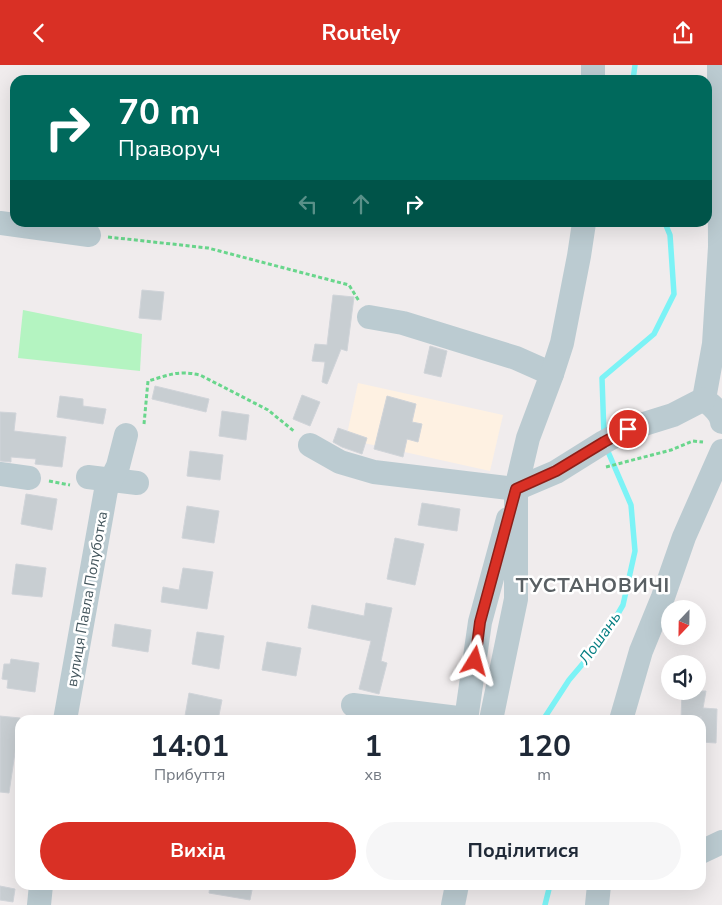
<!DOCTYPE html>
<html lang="uk">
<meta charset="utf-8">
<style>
:root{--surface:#fff;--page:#f6f6f7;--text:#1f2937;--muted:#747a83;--accent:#d93025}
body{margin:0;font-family:"Nunito Sans",sans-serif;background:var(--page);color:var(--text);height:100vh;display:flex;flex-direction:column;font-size:19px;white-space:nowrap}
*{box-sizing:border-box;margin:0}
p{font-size:16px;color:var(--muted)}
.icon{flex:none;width:28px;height:28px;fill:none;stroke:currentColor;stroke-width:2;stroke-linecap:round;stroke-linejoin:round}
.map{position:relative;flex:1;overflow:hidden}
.panel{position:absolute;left:15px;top:650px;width:691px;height:175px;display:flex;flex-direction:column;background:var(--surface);border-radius:15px;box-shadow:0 5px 20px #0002}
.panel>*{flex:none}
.guide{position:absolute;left:10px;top:10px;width:702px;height:152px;border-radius:15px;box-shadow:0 5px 20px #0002;background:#00695c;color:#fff;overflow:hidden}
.needle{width:32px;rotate:202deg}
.fabs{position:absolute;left:661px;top:535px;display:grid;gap:10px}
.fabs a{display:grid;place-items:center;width:45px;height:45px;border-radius:50%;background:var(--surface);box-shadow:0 5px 20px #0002;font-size:25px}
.pin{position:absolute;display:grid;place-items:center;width:42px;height:42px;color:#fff;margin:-21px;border:2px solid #fff;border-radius:50%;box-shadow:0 1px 5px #0007}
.me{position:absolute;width:55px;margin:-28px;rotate:8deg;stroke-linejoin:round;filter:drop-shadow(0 0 4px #0008)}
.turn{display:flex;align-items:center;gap:18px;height:105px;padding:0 25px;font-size:22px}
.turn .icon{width:65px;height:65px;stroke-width:2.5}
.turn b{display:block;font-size:35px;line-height:42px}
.lanes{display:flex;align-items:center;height:48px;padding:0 25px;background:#0003;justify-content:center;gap:25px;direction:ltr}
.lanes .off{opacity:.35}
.eta{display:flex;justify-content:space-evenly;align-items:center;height:85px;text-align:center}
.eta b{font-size:30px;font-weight:700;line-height:35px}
.action{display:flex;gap:10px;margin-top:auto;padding:10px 25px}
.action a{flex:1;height:58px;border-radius:30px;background:var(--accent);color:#fff;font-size:20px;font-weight:700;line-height:58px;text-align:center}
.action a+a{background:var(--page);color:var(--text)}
header{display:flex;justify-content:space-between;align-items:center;height:65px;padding:0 25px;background:var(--accent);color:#fff;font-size:22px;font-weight:700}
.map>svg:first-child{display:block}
.commercial{fill:#fef1e2}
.green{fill:#b4f4c1}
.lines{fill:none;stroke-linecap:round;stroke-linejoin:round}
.stream{stroke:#7cf3f6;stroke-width:5.5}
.building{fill:#c8ced2;stroke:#d0d4d9}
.path{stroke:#69d68c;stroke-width:3;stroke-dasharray:4 2.5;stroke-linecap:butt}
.minor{stroke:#bbcbd1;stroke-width:24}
.route-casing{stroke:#8d1f18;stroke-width:12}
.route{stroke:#d93025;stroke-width:9}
.labels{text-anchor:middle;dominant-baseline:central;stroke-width:5;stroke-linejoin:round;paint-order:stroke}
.street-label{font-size:15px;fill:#43555c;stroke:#fff}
.water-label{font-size:16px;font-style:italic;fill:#057e82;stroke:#fff}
.district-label{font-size:20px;font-weight:bold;letter-spacing:1px;fill:#595f63;stroke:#fff}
</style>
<header><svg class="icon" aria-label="back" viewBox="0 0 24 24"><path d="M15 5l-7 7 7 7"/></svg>Routely<svg class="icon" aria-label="share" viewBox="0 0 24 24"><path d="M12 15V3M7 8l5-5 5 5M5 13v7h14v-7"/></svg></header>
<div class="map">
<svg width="722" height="840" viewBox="0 0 722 840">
<rect width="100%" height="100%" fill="#f0eced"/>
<path class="commercial" d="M358 318 503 350 490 406 346 374Z"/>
<path class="green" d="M23 245 142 269 140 306 18 293Z"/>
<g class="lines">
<g class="stream">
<path d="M633 15 635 0"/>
<path d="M604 370 602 313 654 269 674 229 670 170 665 158"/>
<path d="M543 655 569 615 602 576 623 540 635 486 631 440 606 382"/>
<path d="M545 840 550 820"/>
</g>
</g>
<g class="building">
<path d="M142 225 164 227 161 255 139 253Z"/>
<path d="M333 230 354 232 347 286 341 284 327 319 322 317 325 297 312 296 315 279 327 280Z"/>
<path d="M430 281 447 286 441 312 424 308Z"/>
<path d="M155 321 209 334 206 347 152 334Z"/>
<path d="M302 330 320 337 310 361 293 354Z"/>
<path d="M60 331 83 334V341L106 344 103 359 57 352Z"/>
<path d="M387 331 416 339 412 357 422 359 418 377 407 374 403 392 374 384Z"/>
<path d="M222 346 249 350 246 375 219 371Z"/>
<path d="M0 347 16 348 14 366 66 372 62 402 35 399 36 394 11 392V397L0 396Z"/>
<path d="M338 363 367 373 362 389 342 382 333 377Z"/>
<path d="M190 386 223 390 220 415 187 411Z"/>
<path d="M26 429 57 434 52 465 21 459Z"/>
<path d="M422 438 460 444 457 466 418 460Z"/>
<path d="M187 441 219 446 214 478 182 473Z"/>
<path d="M395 473 424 479 415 520 387 514Z"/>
<path d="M16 499 46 503 42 532 12 529Z"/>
<path d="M183 503 213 507 207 544 161 537 163 522 179 525Z"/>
<path d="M366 538 392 543 381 596 387 598 379 629 359 624 371 576 308 563 312 540 364 551Z"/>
<path d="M115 559 151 565 148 587 112 581Z"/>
<path d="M197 567 224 571 219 604 192 599Z"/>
<path d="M267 577 301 583 296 611 262 605Z"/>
<path d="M11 594 39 598 35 627 7 623 8 615 2 614 4 599H10Z"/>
<path d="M682 626H706L703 643 717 644 716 678 701 677V651L700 655H681Z"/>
<path d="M189 628 222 635 218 655H207L185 651Z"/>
<path d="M0 651 20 653V681H16L9 728 0 727Z"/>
<path d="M210 820H253L250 835 209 828Z"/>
<path d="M0 821 15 824 13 837 0 835Z"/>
</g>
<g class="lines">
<g class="path">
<path d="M108 172 208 183 349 220 359 236"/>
<path d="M144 359 148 316C169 310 178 305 200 310L268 345 295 367"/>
<path d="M606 402 671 385 693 376 703 377"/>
<path d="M49 416 70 420"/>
</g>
<g class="minor">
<path d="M593 0V15"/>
<path d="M719 0 720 182 714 279 704 334C712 341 721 347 722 357"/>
<path d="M0 158 89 170"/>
<path d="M369 252 403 258 516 293 552 309"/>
<path d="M310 380 340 397 374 407 516 424 556 407 604 377 628 364 673 350 704 334"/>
<path d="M0 409 29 413"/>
<path d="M88 412 137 418"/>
<path d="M353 640 466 654"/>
<path d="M65 655 106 425 118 401 126 370"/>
<path d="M466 655 480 557 508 454"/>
<path d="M491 655 516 534V424L528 373 552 309 562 278 579 191 584 158"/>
<path d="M621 655 641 586 663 532 684 472 722 386"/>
<path d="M701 787 722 777"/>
<path d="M39 840 41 820"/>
<path d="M453 840 457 820"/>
<path d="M597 840 599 820"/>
</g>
</g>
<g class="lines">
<defs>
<path id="route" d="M475 596 480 557 516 424 556 406 604 377 628 364"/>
</defs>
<use href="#route" class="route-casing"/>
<use href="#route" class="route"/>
</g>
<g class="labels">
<g class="street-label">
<text transform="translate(87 534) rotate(-80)">вулиця Павла Полуботка</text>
</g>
<g class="water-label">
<text transform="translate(600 573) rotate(-55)">Лошань</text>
</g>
<g class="district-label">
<text x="593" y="520">ТУСТАНОВИЧІ</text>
</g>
</g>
</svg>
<div class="fabs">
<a><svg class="needle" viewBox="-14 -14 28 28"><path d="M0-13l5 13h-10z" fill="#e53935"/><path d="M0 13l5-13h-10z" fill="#747a83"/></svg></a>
<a><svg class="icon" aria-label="sound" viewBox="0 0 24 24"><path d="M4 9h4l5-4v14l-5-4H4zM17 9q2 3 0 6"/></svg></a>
</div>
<div class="pin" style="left:628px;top:364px;background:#d93025"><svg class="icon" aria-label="arrive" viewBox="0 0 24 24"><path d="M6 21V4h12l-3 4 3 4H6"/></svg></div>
<svg class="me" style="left:475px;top:596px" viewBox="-20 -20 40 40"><path d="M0-17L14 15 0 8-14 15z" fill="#d93025" stroke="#fff" stroke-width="4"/></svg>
<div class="guide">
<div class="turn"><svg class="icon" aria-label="right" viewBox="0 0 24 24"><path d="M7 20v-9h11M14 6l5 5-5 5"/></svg><div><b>70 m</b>Праворуч</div></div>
<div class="lanes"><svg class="icon off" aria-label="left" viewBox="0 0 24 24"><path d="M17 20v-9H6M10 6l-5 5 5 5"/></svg><svg class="icon off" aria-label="ahead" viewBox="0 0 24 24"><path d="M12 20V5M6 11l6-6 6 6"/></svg><svg class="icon" aria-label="right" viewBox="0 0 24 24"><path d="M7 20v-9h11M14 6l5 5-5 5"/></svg></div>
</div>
<section class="panel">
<div class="eta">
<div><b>14:01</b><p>Прибуття</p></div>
<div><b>1</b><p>хв</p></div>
<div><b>120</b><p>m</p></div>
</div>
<div class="action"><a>Вихід</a><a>Поділитися</a></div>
</section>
</div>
